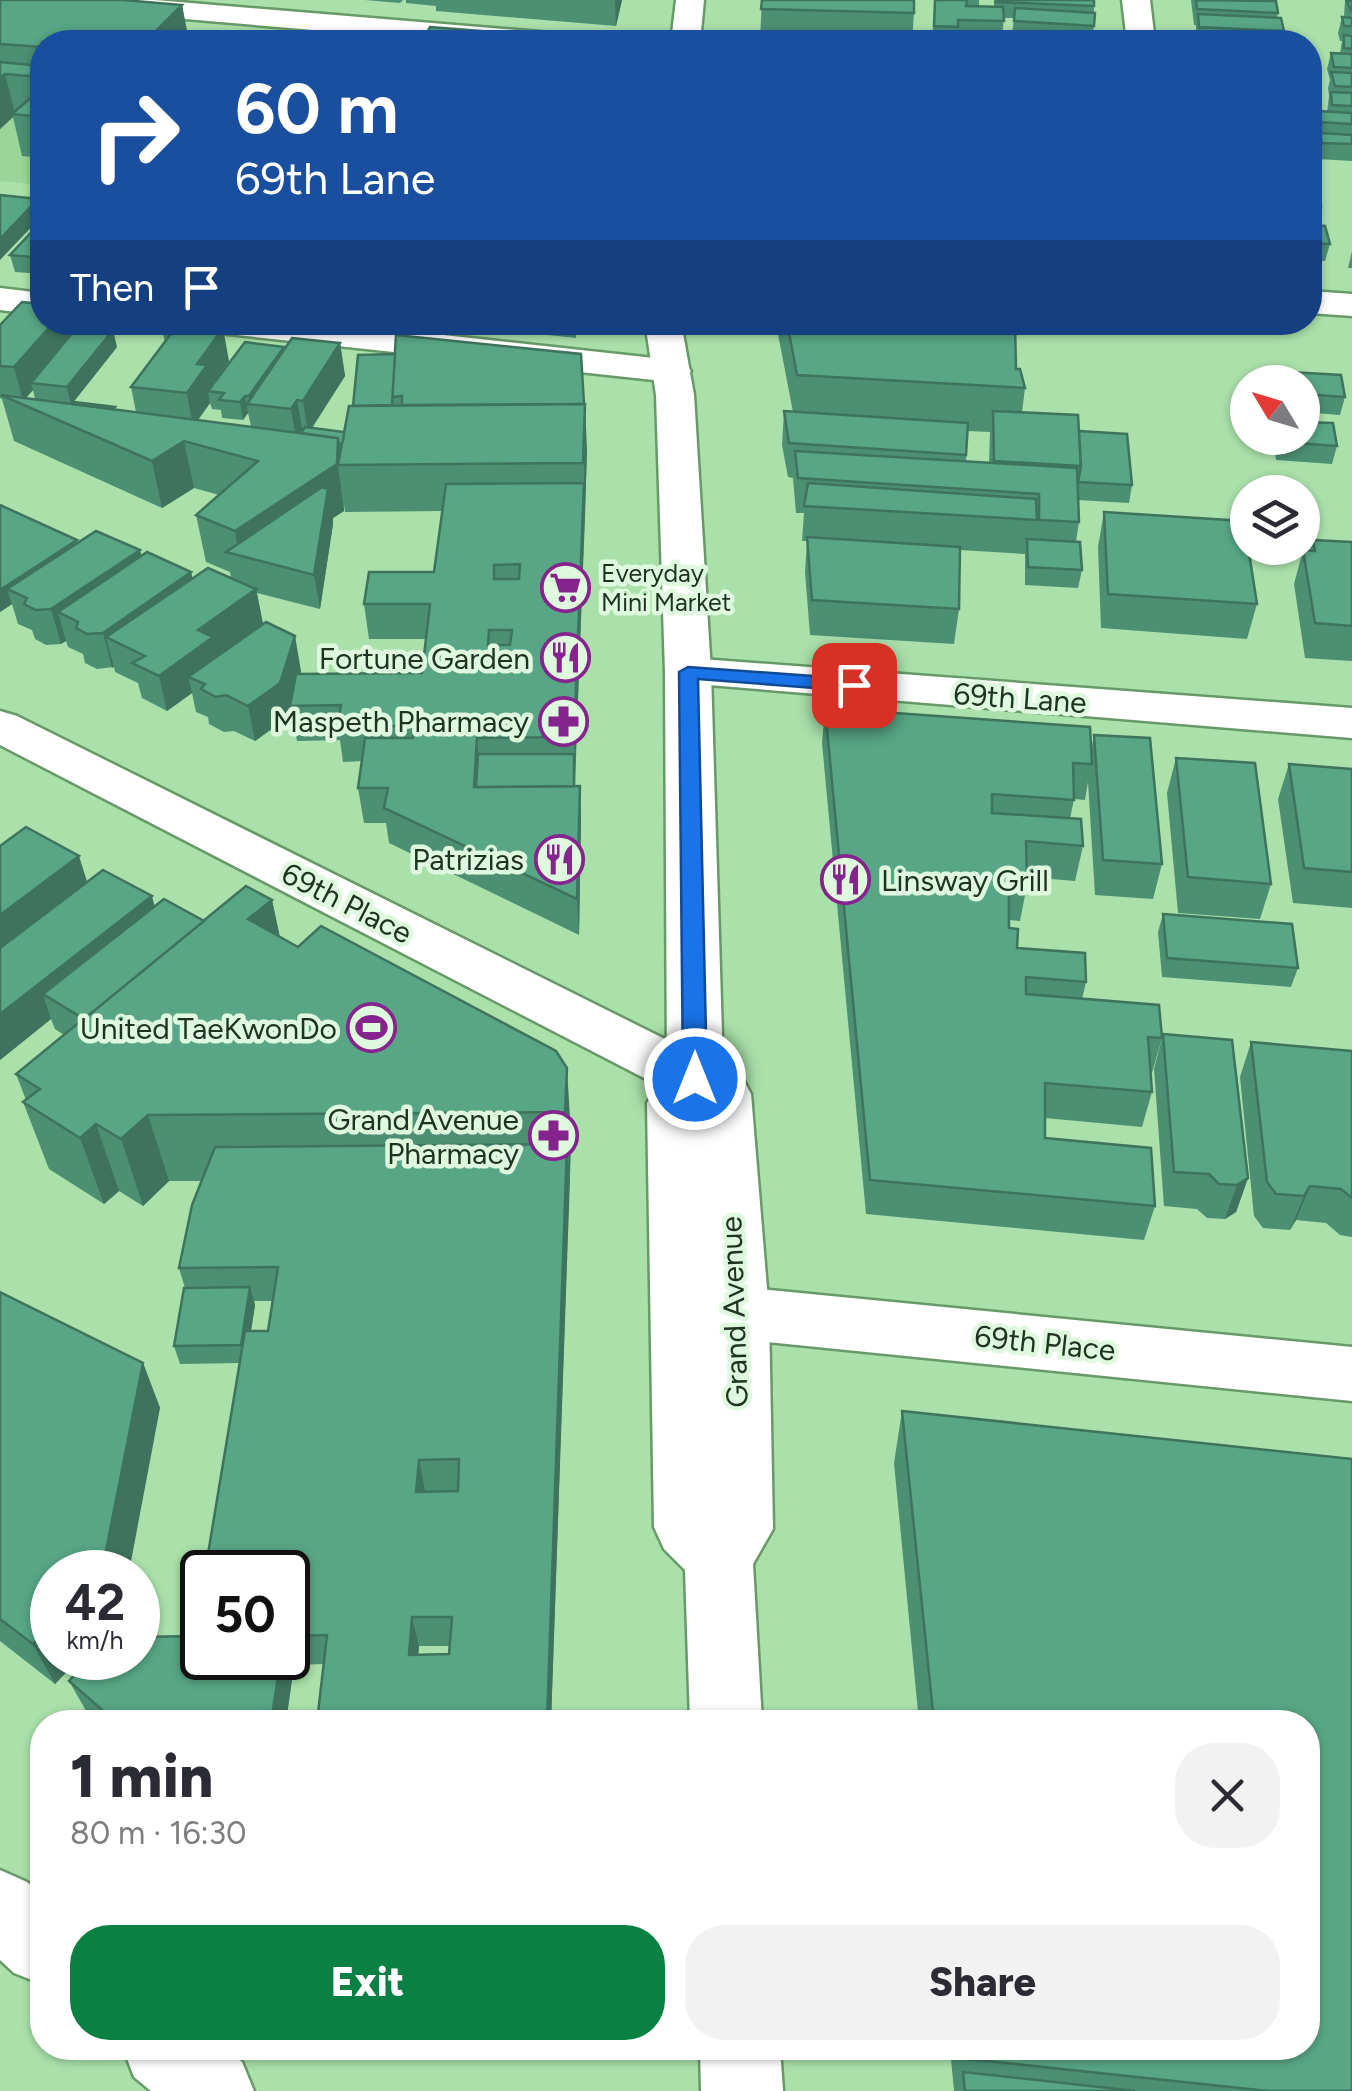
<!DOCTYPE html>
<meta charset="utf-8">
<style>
:root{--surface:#fff;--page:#f2f2f3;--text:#2b2b33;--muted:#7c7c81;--accent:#0b8043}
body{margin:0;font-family:Figtree,sans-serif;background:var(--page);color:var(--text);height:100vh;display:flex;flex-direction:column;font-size:38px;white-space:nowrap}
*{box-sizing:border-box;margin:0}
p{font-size:32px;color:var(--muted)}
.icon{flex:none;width:55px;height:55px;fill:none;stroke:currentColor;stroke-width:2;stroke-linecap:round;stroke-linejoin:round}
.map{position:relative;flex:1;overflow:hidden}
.sheet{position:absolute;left:30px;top:1710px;width:1290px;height:350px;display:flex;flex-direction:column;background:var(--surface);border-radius:40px;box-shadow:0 2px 8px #0004}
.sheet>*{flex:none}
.top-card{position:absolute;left:30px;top:30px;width:1292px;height:305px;border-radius:40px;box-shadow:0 2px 8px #0004;background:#1a4fa0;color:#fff;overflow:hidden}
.needle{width:65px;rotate:308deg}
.controls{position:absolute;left:1230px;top:365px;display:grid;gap:20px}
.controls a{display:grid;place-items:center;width:90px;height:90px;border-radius:50%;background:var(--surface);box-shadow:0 2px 8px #0004;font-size:50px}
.speed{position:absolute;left:30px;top:1550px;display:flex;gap:20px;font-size:50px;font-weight:700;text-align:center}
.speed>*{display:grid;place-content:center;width:130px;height:130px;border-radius:50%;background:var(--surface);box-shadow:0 2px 8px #0004;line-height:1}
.speed small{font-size:25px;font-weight:400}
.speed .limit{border:5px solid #111;border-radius:15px;background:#fff;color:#111}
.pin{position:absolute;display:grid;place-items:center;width:85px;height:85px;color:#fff;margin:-42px;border-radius:20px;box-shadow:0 5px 15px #0006}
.me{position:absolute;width:110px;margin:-55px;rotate:0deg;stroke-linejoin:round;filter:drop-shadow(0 0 8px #0008)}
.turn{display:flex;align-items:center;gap:35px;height:210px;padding:0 40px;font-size:45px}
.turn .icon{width:130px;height:130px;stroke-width:2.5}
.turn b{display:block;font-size:70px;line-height:85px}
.then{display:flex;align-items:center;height:95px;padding:0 40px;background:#0003;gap:20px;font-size:38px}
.round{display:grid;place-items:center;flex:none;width:105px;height:105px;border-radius:40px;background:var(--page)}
.overview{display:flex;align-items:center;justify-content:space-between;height:170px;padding:0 40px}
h1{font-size:60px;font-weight:800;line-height:75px}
.action{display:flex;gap:20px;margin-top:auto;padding:20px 40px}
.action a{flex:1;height:115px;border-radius:40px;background:var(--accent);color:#fff;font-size:40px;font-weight:800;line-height:115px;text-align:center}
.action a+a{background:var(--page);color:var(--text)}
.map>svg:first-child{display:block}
.built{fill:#9ad59a}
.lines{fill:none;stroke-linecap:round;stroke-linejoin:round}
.minor-casing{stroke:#679a68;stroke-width:5}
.tertiary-casing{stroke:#679a68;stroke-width:5}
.secondary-casing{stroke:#679a68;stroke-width:5}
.minor{fill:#fff;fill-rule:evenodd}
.tertiary{fill:#fff;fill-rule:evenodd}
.secondary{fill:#fff;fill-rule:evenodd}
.wall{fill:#4c8f73;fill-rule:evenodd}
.shaded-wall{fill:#3e745e}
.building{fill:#58a686;stroke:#3e745e;stroke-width:2.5;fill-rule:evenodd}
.route{fill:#1a73e8;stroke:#114b97;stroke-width:2.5}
.labels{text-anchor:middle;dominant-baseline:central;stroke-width:9;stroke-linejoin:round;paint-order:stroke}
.far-poi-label{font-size:25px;fill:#1f3420;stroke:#def9dd;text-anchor:start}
.poi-label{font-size:30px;fill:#1f3420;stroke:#def9dd;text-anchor:end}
.street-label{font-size:30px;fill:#1f3420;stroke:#def9dd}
</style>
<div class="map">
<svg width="1352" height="2091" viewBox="0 0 1352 2091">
<rect width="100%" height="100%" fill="#aae0aa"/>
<path class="built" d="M0 19 272 42H42V185L0 181Z"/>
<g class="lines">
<defs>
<g id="minor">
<path d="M41 0H155L552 33 562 36 567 42H455L55 8Z"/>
<path d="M1122 0H1150L1155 42H1127Z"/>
<path d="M0 288 42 293V315L0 310Z"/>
<path d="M1310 291 1352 294V316L1310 313Z"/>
<path d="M200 322H324L672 360 685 363 691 371 685 379 672 382 218 333 205 330Z"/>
<path d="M688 658 1352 708V738L672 682 665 672 672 662Z"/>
<path d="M0 711 17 716 715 1064 723 1079 715 1094 695 1100 675 1094 0 745Z"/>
<path d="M738 1287 1352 1347V1401L738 1339 716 1331 707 1313 716 1295Z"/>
</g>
<g id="tertiary">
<path d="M0 1870 27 1882 42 1894V1984L14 1973 0 1960Z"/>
<path d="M123 2048H225L242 2062 254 2091H151L134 2077Z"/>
</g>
<g id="secondary">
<path d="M676 0H704L700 42H671Z"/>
<path d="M645 322H681L694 395 711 672 723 1068 743 1079 751 1094 769 1313 773 1529 753 1564 762 1722H690L685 1570 664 1549 654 1527 647 1103 667 1074 665 672 656 395Z"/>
<path d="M700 2048H780L783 2091H701Z"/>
</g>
</defs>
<use href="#minor" class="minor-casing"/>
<use href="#tertiary" class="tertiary-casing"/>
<use href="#secondary" class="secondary-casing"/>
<use href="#minor" class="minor"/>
<use href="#tertiary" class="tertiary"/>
<use href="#secondary" class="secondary"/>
</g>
<g class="wall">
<path d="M0 0 182 5 189 42H42V158L22 156 13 117 0 129Z"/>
<path d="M365 0H403L400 3Z"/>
<path d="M406 0H622L616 26 436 11V6L406 3Z"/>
<path d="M762 0 914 13 912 42 760 38Z"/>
<path d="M933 0H979V6L994 7V0H1094V26L1092 41 1012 36 1014 18H1004L1002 36 957 35V42L932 41 935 0Z"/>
<path d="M1191 0H1275L1278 13 1277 18 1284 31 1282 36 1285 42H1196V25H1194Z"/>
<path d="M1345 0H1352V161L1318 159 1316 149 1318 138H1316L1314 127 1318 111 1327 112 1329 96 1328 88 1330 80 1327 69 1331 53 1340 54 1342 41H1340L1338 33 1342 17H1344Z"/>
<path d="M1310 160 1316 177 1312 190 1321 207 1316 223H1310Z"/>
<path d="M42 221V274L15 272 10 255Z"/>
<path d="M1310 225 1330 244 1325 261 1310 260Z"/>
<path d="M1352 251V268H1348Z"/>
<path d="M42 322H72L74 331 117 347 72 404 115 407V409L136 412 131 387 165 342 162 330 168 322H202L203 326 229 361 211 386 284 347V349L340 343 345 376 312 428 344 432 353 406 358 355 587 450 575 786H580L581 821 579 935 389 843 386 823H364L358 788 362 761 343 762 340 740 297 741 290 706 287 718 255 741 234 731 224 732 209 724 208 717 196 712 192 693 167 711 142 698 138 683 115 672 114 667 97 669 85 663 83 654 68 647 66 641 61 644 46 645 35 639 32 630 18 624 12 604 0 612V505L78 543 140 550 141 556 191 572 192 578H231L230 572 206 562 196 515 219 495 194 488 162 508 14 441 2 399 0 398V325ZM33 390 35 399 26 398ZM210 403 212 409 221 410 222 418 243 420 248 413 251 426 198 420ZM344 504 345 512 442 511 434 572 364 604 369 639H426L422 673 300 674 301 671 263 624 257 593 320 609 333 524V518L344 511Z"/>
<path d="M426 322H575L576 338Z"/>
<path d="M777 322H1001L1016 369 1025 388 1022 412 1079 431 1132 485 1129 503 1078 500 1079 522 1076 541 1082 570 1078 588 1025 585V554L960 550 959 609 954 644 810 635 805 572 807 541H802L804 513H796L793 478 788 477 782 445 784 411 793 412 777 329ZM968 431 990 432 989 463 966 461Z"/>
<path d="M1302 382 1345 397 1340 415 1302 412Z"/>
<path d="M1273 438H1302L1337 446 1332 464 1276 460Z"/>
<path d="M1104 512 1257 604 1247 639 1101 628 1098 547Z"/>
<path d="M1313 540 1352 542V661L1305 658 1294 584 1303 550H1310Z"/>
<path d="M825 708 1091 751 1094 735 1162 864 1153 899 1095 895 1088 782 1085 800 1074 799 1070 819 1083 846 1075 881 1027 877V885L1020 921 1009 920V928L1017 948 1086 982 1082 999 1162 1038 1152 1073H1151L1152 1092 1142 1127 1045 1118V1138L1155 1206 1144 1240 866 1214 822 743Z"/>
<path d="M1176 758 1271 884 1260 919 1178 913 1167 793Z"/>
<path d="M1289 764 1352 769V908L1293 903 1278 799Z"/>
<path d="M0 846 88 882 154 906 204 921 272 900 280 937 298 947 556 1051 571 1135 551 1722 324 1664 294 1665 286 1722H100L85 1709 69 1681 288 1658V1572L240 1363 180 1364 174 1346 185 1288 179 1268 201 1181H169L143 1206 119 1191 104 1204 49 1169 23 1102 26 1100 16 1074 64 1035 55 1029 51 1019 0 1060ZM254 1301H273L268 1331H251L255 1305ZM419 1646H450L449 1654 418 1655Z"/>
<path d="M1163 914 1298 968 1291 987 1162 977 1158 932Z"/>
<path d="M1163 1034 1248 1178 1236 1212 1225 1219 1207 1218 1197 1209 1164 1206 1154 1069Z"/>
<path d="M1251 1042 1352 1051V1237L1340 1235 1326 1223 1296 1220 1290 1230 1263 1228 1254 1216 1240 1077Z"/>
<path d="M0 1292 143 1363 160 1408 52 1658H80L55 1684 0 1641Z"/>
<path d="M902 1411 1352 1459V2091H954L950 2048H1308V1722H919L894 1463Z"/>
</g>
<g class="shaded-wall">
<path d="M615 0H622L616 26Z"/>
<path d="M182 5 189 42H145Z"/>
<path d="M5 74 15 114H12L13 117 0 129V78Z"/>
<path d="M38 199 42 216 0 260V239Z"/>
<path d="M54 322H72L76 340 31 383 33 390 23 401 14 367Z"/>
<path d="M200 322H202L207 349 223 328 229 361 208 391 210 403 193 427 187 393 197 325Z"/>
<path d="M113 330 117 347 71 405 67 387Z"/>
<path d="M340 343 345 376 308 434 303 401Z"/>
<path d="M284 347 287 364 251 405 249 396Z"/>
<path d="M245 396 248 413 243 420 240 402Z"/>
<path d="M297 400 303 434 297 443 291 409Z"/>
<path d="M585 404 587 450 585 517 575 772 574 737 584 486Z"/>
<path d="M348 432 338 465 344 511 333 518V524L320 609 314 575 239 555 235 531 338 438Z"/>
<path d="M184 441 194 488 162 508 152 461Z"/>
<path d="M77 540 82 558 7 589 12 604 0 612V590Z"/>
<path d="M140 550 148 584 78 622 58 612 66 641 61 644 51 609Z"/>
<path d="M191 572 199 607 106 637 114 667 112 668 103 633Z"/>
<path d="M256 589 263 624 188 677 192 693 167 711 159 676 198 630Z"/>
<path d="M295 636 301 671 287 718 255 741 248 706Z"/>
<path d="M477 738 480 773 478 804 474 787Z"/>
<path d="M580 786 581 821 579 935 577 899Z"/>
<path d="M79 856 90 891 0 960V915Z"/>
<path d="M152 896 161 932 43 994 51 1019 0 1060V1014Z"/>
<path d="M272 900 286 968 248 919Z"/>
<path d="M567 1068 571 1135 570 1178 565 1112Z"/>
<path d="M148 1115 169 1181 143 1206 121 1139Z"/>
<path d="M96 1124 119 1191 104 1204 80 1138Z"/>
<path d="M567 1144 570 1178 551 1722H547Z"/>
<path d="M1248 1178 1236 1212 1225 1219 1237 1185Z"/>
<path d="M1310 1186 1296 1220 1290 1230 1304 1196Z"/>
<path d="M250 1287 255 1305 246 1363 241 1345Z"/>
<path d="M143 1363 160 1408 129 1572H100Z"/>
<path d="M419 1460 425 1491 416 1492Z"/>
<path d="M412 1617 419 1646 416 1684 409 1655Z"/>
<path d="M52 1623V1658H80L55 1684 33 1644Z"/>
<path d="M288 1646 294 1665 286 1722H271L281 1658H288Z"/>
</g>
<g class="building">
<path d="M0 0H123L182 5 145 42H42V47L0 44Z"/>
<path d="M762 0H914V13L761 9Z"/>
<path d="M935 0H967L966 6 1003 7 1004 21 958 20V27L934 26Z"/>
<path d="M996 0H1094V6L996 2Z"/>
<path d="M1196 0 1276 1 1278 13 1197 9Z"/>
<path d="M1347 1H1352V11H1351Z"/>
<path d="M1015 8 1095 13 1094 26 1014 21Z"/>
<path d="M1198 14 1281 18 1284 31 1199 27Z"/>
<path d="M1342 17 1352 18V26H1344Z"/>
<path d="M430 27 606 41 447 42 423 40Z"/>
<path d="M1202 33 1283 36 1285 42H1203Z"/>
<path d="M1344 35 1352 36V49L1344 48Z"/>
<path d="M1331 53 1352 54V68L1334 67Z"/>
<path d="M0 62 42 66V77L5 74 0 78Z"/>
<path d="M1331 72 1352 73V87L1335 86Z"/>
<path d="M42 88V117L12 114Z"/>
<path d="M1331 92 1352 93V106L1332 105Z"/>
<path d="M1318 111 1352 113V124L1319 122Z"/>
<path d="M1320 133 1352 135V144L1322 143Z"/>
<path d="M1310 160 1313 161 1316 177 1310 176Z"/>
<path d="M1310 190 1318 191 1321 207 1310 206Z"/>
<path d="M0 195 38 199 0 239Z"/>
<path d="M42 221V258L10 255Z"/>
<path d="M1310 225 1325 226 1330 244 1310 243Z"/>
<path d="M22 302 42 304V322H54L14 367 0 366V325Z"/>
<path d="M168 322H200L197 325 223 328 197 364 207 365 187 393 131 387 173 331 162 330Z"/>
<path d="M787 322H1001L1015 324 1016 369H1020L1025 388 797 375Z"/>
<path d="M78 326 113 330 67 387 31 383Z"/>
<path d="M396 335 581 354 584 404 402 405V396L392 397Z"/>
<path d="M292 338 340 343 303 401 297 400 291 409 247 404Z"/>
<path d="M245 342 284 347 249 396H245L240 402 219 400 224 393 208 391Z"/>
<path d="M395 354 392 405 353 406 358 355Z"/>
<path d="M1290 372 1341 375 1345 397 1302 394V382H1287Z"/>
<path d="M1 395 338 438 337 464 235 531 196 515 258 461 184 441 152 461Z"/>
<path d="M74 402 115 407 113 409 73 404Z"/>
<path d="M585 404 583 463 338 465 349 406Z"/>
<path d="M784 411 968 423 966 455 789 443Z"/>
<path d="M993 411 1078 415 1081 466 994 461Z"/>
<path d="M1302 422 1333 423 1337 446 1281 442 1280 438H1302Z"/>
<path d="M305 427 344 432 343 441 339 447 338 438 301 433Z"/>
<path d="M1079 431 1127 434 1132 485 1078 482 1081 466Z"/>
<path d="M795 451 1077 468 1079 522 1039 520V494L798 478Z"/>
<path d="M584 483 574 737 477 738 474 787 580 786 577 899 384 808 388 788H358L365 738H413L415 726H337L341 705 290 706 296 674 422 673 430 604H364L369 572H434L446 484ZM520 564 519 579H494V565ZM489 630H512L510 645H488Z"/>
<path d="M808 483 1036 499 1037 520 804 506Z"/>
<path d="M322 487 328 489 314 575 226 552Z"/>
<path d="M0 505 77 540 0 590Z"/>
<path d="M1104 512 1244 521 1257 604 1108 594Z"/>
<path d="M96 531 140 550 51 609 36 610 24 604 27 598 7 589Z"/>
<path d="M807 537 960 547 959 609 812 600Z"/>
<path d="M1027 539 1080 542 1082 570 1028 567Z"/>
<path d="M1313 540 1352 542V626L1315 623 1303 550 1315 551Z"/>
<path d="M147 552 191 572 103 633 87 634 76 628 78 622 58 612Z"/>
<path d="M208 568 256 589 198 630 213 637 159 676 132 663 145 656 106 637Z"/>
<path d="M266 622 295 636 280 683 248 706 226 695 216 697 201 689 205 684 188 677Z"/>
<path d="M825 708 1090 727 1092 764 1073 763 1074 800 992 794V813L1081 819 1083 846 1026 841 1027 885 1009 884V928L1018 929 1017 948 1085 953 1086 982 1026 977V994L1159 1005 1162 1038 1148 1037 1152 1092 1045 1083V1138L1151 1148 1155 1206 870 1180Z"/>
<path d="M1094 735 1150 738 1162 864 1103 860Z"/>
<path d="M478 754H574V786L476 787Z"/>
<path d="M1176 758 1255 763 1271 884 1188 877Z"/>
<path d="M1289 764 1352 769V872L1304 868Z"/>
<path d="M26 827 79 856 0 915V846Z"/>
<path d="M103 870 152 896 0 1014V948Z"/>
<path d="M246 886 272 900 248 919 298 947 321 926 556 1051 567 1068 565 1112 148 1115 121 1139 96 1124 80 1138 23 1102 40 1089 16 1074Z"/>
<path d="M164 899 204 921 84 1019 43 994Z"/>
<path d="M1163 914 1292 924 1298 968 1167 958Z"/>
<path d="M1163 1034 1232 1040 1248 1178 1237 1185 1219 1184 1209 1174 1174 1172Z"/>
<path d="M1251 1042 1352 1051V1198L1341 1189 1310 1186 1304 1196 1276 1194 1267 1182Z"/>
<path d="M567 1144 547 1722H317L327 1635 288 1636V1572H205L245 1331H268L278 1267 179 1268 192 1205 215 1147ZM459 1459 458 1491 416 1492 419 1460ZM412 1617H452L449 1654 409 1655Z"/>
<path d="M250 1287 241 1345 174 1346 184 1288Z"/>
<path d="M0 1292 143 1363 102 1571 100 1572H52V1623L33 1644 0 1619Z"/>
<path d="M902 1411 1352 1459V2091H1268L968 2059 967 2048H1308V1722H934Z"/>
<path d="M202 1587V1658H281L271 1722H116L69 1681 90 1658H138V1637L194 1636Z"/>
<path d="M963 2072 1135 2091H965Z"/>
</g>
<path class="route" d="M688 667 854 679 863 685 854 691 698 679 707 1079 695 1087 683 1079 679 672Z"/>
<defs>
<symbol id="supermarket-ring" viewBox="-11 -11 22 22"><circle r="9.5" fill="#def9dd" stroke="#85248d" stroke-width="1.5"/><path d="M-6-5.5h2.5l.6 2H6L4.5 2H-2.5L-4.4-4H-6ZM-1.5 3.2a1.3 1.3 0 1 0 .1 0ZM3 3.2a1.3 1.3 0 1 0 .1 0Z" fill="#85248d"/></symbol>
<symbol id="restaurant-ring" viewBox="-11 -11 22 22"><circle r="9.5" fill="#def9dd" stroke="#85248d" stroke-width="1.5"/><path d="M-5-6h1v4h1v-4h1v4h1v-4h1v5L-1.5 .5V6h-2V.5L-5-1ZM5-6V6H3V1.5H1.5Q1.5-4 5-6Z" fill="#85248d"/></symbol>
<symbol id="pharmacy-ring" viewBox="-11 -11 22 22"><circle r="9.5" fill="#def9dd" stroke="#85248d" stroke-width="1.5"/><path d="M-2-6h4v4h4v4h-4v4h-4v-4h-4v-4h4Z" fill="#85248d"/></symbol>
<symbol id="stadium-ring" viewBox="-11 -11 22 22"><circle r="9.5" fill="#def9dd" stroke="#85248d" stroke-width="1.5"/><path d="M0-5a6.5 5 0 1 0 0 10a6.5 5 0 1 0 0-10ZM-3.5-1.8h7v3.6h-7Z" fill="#85248d"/></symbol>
</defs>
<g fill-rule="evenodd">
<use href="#supermarket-ring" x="538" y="560" width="55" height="55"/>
<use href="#restaurant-ring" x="538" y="630" width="55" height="55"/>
<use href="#pharmacy-ring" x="536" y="694" width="55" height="55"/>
<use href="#restaurant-ring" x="532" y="832" width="55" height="55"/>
<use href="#restaurant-ring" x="818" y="852" width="55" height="55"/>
<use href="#stadium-ring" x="344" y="1000" width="55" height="55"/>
<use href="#pharmacy-ring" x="526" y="1108" width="55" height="55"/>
</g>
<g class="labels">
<g class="far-poi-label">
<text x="601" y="573">Everyday<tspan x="601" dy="29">Mini Market</tspan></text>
</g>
<g class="poi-label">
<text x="530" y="658">Fortune Garden</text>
<text x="529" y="721">Maspeth Pharmacy</text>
<text x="524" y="859">Patrizias</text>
<text x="881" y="880" text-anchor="start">Linsway Grill</text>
<text x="337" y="1028">United TaeKwonDo</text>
<text x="519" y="1119">Grand Avenue<tspan x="519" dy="34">Pharmacy</tspan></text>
</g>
<g class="street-label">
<text transform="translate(1020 698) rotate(4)">69th Lane</text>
<text transform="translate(347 903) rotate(27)">69th Place</text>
<text transform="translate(734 1312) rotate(-92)">Grand Avenue</text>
<text transform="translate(1045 1343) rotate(6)">69th Place</text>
</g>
</g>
</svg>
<div class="controls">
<a><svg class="needle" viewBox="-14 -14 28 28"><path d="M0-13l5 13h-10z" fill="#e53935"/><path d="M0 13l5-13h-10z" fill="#7c7c81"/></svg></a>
<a><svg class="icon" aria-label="layers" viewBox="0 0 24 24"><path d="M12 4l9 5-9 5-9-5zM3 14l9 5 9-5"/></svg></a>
</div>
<div class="speed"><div>42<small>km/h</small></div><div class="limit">50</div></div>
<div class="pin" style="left:854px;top:685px;background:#d93025"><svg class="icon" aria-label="arrive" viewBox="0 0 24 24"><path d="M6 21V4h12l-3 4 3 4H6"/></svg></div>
<svg class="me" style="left:695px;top:1079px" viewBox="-20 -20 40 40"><circle r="17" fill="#1a73e8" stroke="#fff" stroke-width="3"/><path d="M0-11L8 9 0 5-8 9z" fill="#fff"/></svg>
<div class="top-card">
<div class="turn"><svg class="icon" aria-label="right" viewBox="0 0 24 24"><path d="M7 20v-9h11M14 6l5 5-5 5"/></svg><div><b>60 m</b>69th Lane</div></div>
<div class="then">Then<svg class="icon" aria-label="arrive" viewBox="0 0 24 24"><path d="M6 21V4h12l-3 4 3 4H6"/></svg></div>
</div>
<section class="sheet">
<div class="overview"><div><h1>1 min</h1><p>80 m · 16:30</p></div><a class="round"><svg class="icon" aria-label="close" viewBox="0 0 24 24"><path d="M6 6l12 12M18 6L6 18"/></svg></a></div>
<div class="action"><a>Exit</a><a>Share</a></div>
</section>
</div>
